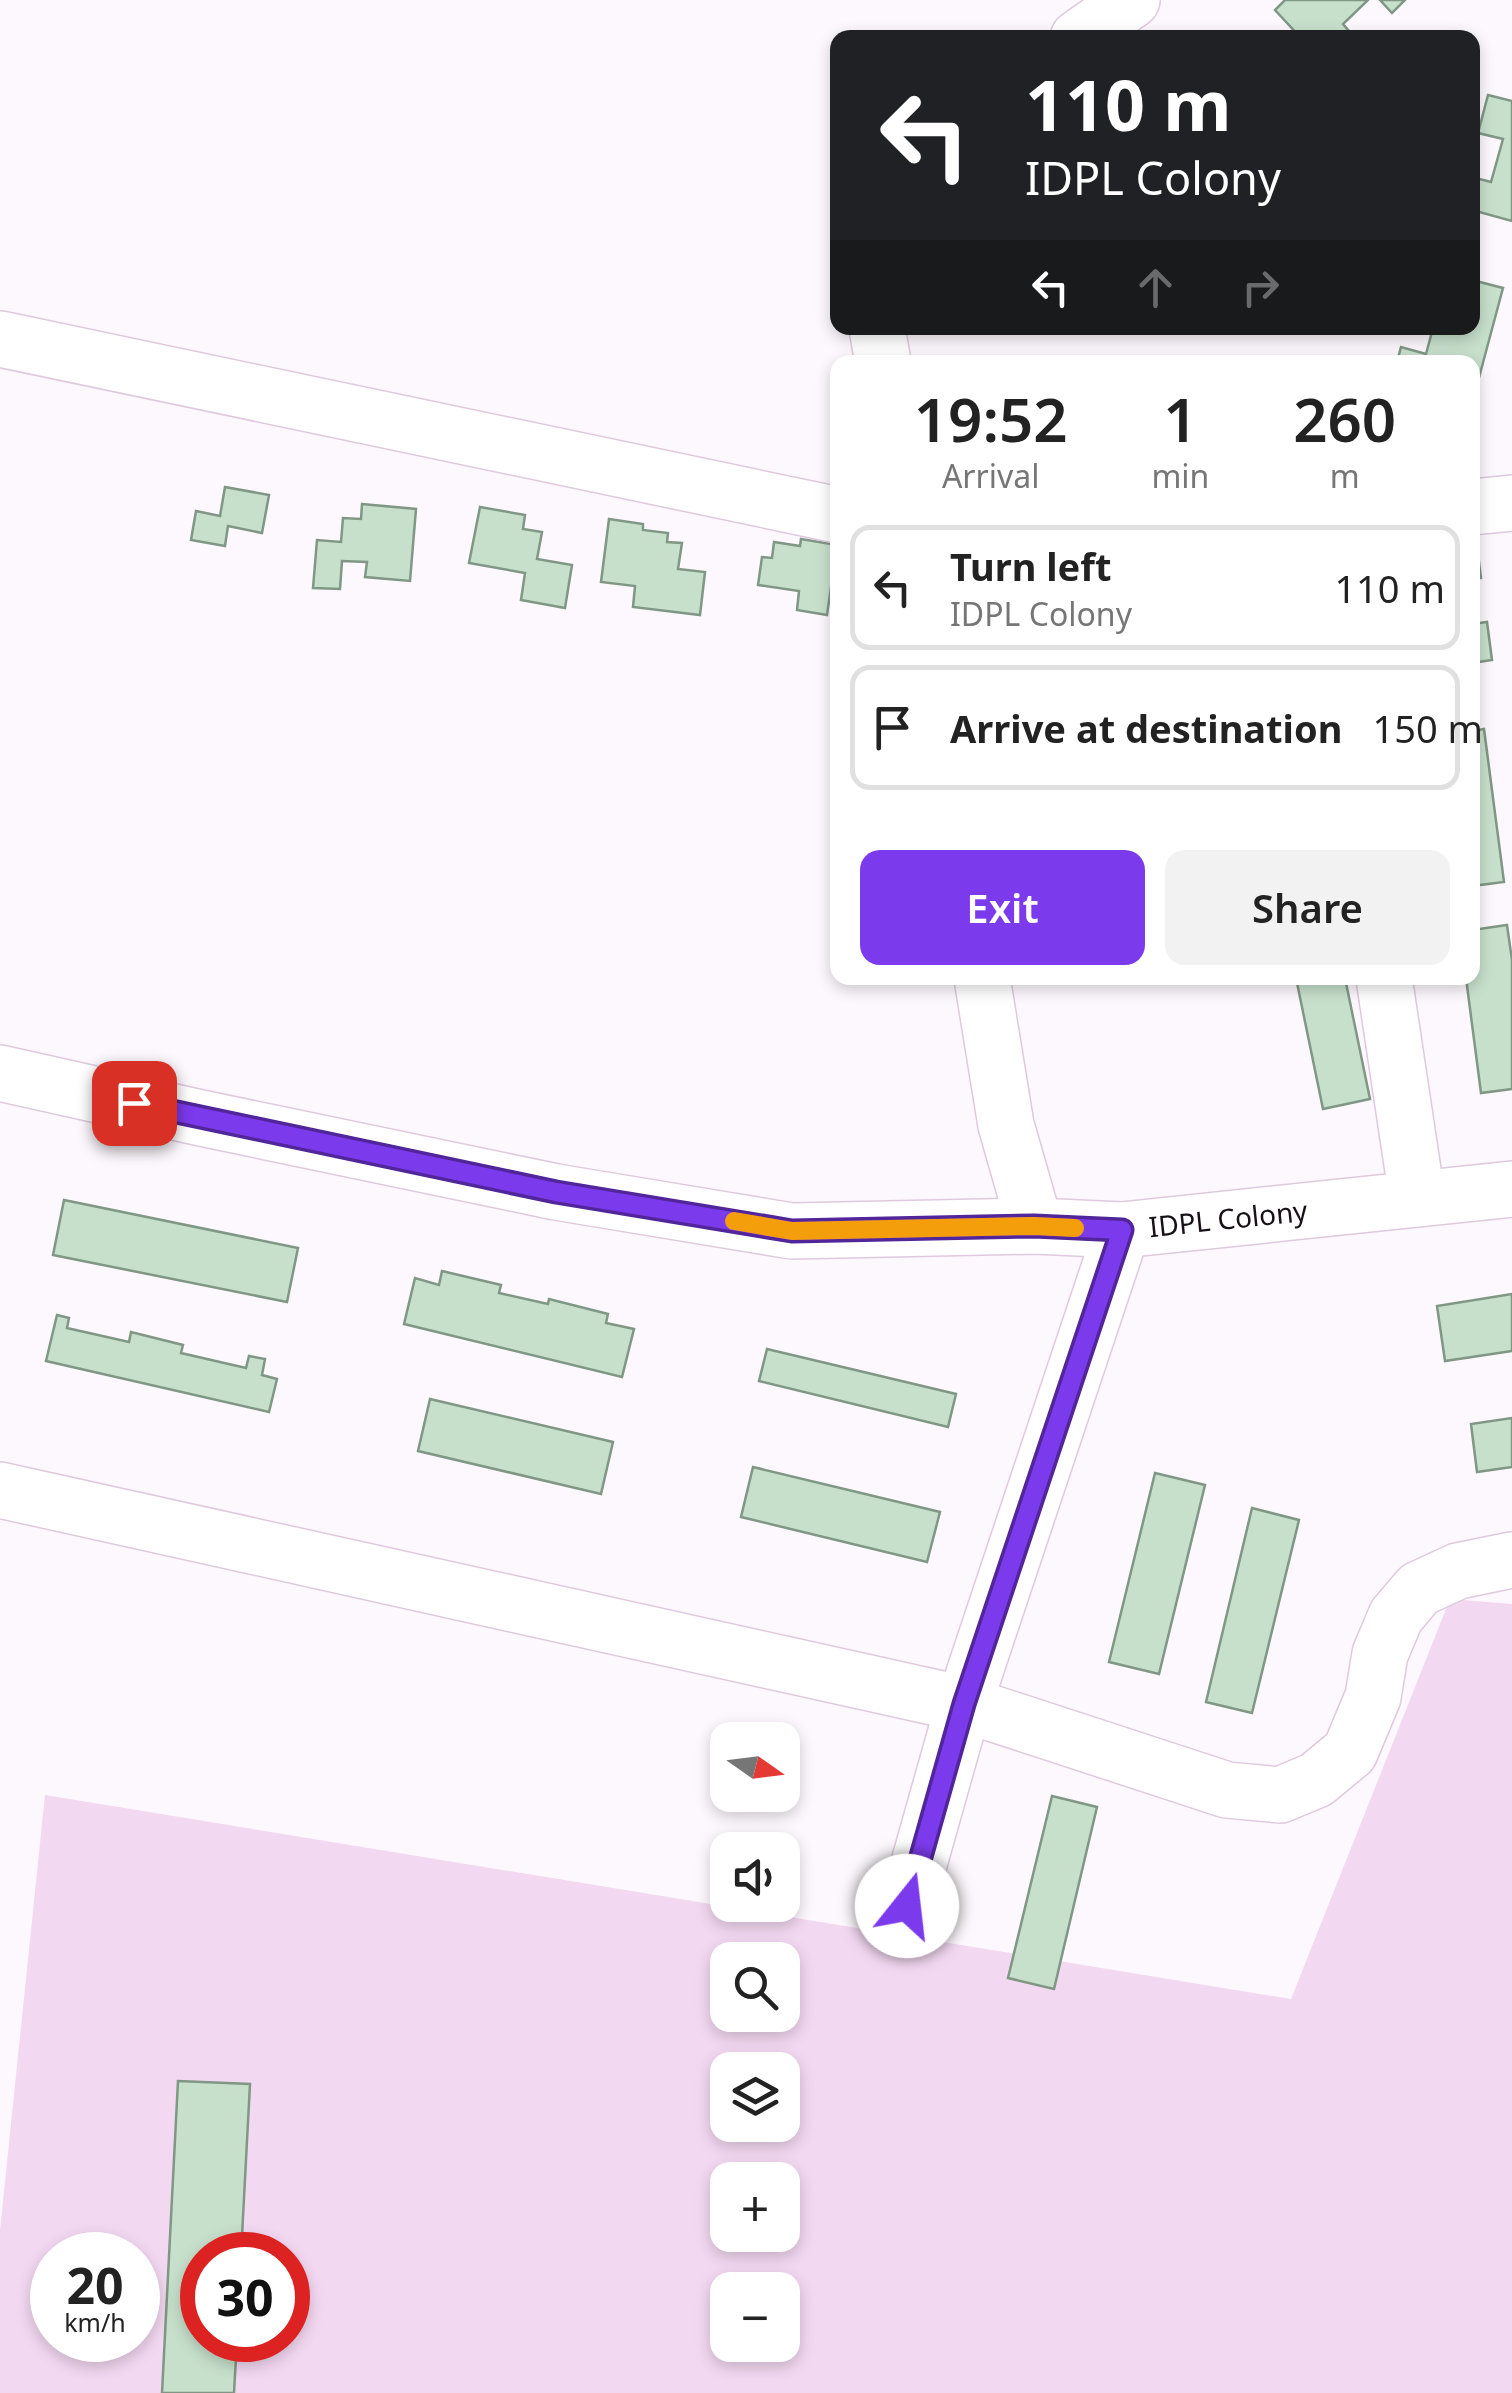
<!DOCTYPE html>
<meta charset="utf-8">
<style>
:root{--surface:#fff;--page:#f2f2f2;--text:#222;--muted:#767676;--line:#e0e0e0;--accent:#7c3aed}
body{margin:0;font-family:"Noto Sans",sans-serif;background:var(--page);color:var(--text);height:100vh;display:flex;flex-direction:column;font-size:38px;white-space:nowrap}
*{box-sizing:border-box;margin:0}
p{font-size:32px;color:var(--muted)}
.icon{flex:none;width:55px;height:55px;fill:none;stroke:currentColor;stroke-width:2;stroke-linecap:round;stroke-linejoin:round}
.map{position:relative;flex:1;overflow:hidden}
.drawer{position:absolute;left:830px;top:355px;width:650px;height:630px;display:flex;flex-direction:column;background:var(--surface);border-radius:20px;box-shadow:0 5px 15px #0003}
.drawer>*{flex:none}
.top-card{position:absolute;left:830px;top:30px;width:650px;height:305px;border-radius:20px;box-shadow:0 5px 15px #0003;background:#202124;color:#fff;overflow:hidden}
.needle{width:65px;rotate:104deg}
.controls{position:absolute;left:710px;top:1722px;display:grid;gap:20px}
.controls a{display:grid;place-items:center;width:90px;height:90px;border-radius:20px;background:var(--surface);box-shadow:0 5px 15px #0003;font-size:50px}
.speed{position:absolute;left:30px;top:2232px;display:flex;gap:20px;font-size:50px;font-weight:700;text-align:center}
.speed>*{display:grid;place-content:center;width:130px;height:130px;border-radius:50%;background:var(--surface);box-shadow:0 5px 15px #0003;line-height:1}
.speed small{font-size:25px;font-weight:400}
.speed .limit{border:15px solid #d22;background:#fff;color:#111}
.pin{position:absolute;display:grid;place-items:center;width:85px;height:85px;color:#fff;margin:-42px;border-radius:20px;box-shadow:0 5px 15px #0006}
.me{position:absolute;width:110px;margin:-55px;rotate:16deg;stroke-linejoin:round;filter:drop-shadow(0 0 8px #0008)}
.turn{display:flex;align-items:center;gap:35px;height:210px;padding:0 30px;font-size:45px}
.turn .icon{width:130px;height:130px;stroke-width:2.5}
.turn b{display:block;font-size:70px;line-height:85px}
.lanes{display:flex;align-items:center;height:95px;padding:0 30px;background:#0003;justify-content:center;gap:50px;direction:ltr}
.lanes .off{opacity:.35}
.eta{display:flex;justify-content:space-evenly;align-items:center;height:170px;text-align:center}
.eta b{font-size:60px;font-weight:600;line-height:70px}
.button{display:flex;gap:20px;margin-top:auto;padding:20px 30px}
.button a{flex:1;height:115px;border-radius:20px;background:var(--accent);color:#fff;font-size:40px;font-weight:600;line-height:115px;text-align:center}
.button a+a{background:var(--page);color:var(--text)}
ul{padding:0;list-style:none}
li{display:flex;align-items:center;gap:30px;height:125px;margin:0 20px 15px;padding:0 10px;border:5px solid var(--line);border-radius:20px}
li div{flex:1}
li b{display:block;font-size:38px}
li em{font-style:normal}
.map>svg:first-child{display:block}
.green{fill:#f3d8f1;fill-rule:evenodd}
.building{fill:#c7e0cc;stroke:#809785;stroke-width:2.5}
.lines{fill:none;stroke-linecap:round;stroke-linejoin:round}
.minor-casing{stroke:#dfc9de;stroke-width:58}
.minor{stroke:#fff;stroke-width:55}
.route-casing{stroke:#51269a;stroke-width:25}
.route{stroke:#7c3aed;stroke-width:18}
.slow{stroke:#f59e0b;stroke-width:18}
.labels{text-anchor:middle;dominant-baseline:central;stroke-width:9;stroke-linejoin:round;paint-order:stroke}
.street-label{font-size:28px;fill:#171017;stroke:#fff}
</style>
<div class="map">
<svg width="1512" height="2393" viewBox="0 0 1512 2393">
<rect width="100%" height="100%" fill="#fdf8fd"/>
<path class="green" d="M1450 1599 1512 1604V2393H0V2230L45 1795 1291 1999ZM728 1960H782V2015H728ZM728 2070H782V2125H728ZM728 2180H782V2235H728ZM52 2255H138V2340H52ZM202 2255H288V2340H202ZM728 2290H782V2345H728Z"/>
<g class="building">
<path d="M1285 0H1368L1343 24 1355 38H1301L1275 10Z"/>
<path d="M1380 0H1405L1392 13Z"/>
<path d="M1488 95 1512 101V221L1472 210V177L1491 182 1503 139 1478 133Z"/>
<path d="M1472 280 1503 288 1473 400 1472 362H1397L1401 347 1426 354 1433 328H1472Z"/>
<path d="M225 487 269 495 262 533 228 526 225 546 191 540 196 511 220 516Z"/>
<path d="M362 504 416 509 410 581 365 577 367 562 342 561 340 589 313 588 317 540 341 542 343 518 361 519Z"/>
<path d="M480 507 525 515 523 529 542 532 537 559 572 565 565 608 521 600 525 573 469 563Z"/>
<path d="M609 519 643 524V530L668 533 667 542 682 543 678 569 705 572 700 615 633 607 635 586 601 582Z"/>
<path d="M801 539 837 545 827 615 797 610 799 591 758 585 762 557 772 558 774 542 800 546Z"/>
<path d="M1477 546 1481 578 1472 579V547Z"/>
<path d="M1487 622 1492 660 1472 663V624Z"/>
<path d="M1484 729 1504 882 1472 886V731Z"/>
<path d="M1507 925 1512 960V1089L1481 1093 1466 978H1472V930Z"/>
<path d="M1296 978H1345L1370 1099 1323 1109Z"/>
<path d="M64 1200 298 1248 287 1302 53 1255Z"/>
<path d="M442 1271 501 1285 499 1293 548 1304 549 1299 608 1314 606 1323 634 1329 622 1377 404 1324 415 1278 439 1285Z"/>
<path d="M1512 1294V1351L1445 1361 1437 1306Z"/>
<path d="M57 1315 69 1318 67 1328 129 1342 131 1332 183 1345 181 1353 246 1368 249 1356 265 1359 262 1375 277 1379 269 1412 46 1361Z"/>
<path d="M767 1349 956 1394 948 1427 759 1381Z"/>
<path d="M430 1399 613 1442 601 1494 418 1451Z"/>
<path d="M1512 1418V1467L1477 1472 1471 1424Z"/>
<path d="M753 1467 940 1512 927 1562 741 1517Z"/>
<path d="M1155 1473 1205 1485 1159 1674 1109 1662Z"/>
<path d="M1252 1508 1299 1520 1252 1713 1206 1702Z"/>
<path d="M1052 1796 1097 1807 1054 1989 1008 1978Z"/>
<path d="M178 2081 250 2084 241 2255H202V2340H237L234 2393H162Z"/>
</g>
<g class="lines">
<defs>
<g id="minor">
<path d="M1078 38 1132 0"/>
<path d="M877 328 883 362"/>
<path d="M0 339 838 515"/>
<path d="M1472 507 1512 503"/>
<path d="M982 978 1006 1125 1035 1226"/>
<path d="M1384 978 1417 1197"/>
<path d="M0 1073 201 1118 556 1192 792 1231 1035 1226 1122 1230 1512 1189"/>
<path d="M0 1490 964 1704 1122 1230"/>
<path d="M907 1906 964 1704 1227 1790 1280 1795 1316 1780 1350 1752 1373 1697 1380 1654 1396 1616 1419 1589 1458 1571 1512 1560"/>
</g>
</defs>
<use href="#minor" class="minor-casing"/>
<use href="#minor" class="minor"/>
</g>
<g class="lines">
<defs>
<path id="route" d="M134 1103 556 1192 792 1231 1034 1226 1122 1230 964 1704 907 1906"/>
</defs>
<use href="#route" class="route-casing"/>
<use href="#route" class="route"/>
<path class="slow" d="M734 1221 792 1231 1034 1226 1075 1228"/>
</g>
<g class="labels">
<g class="street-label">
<text transform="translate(1228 1218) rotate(-6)">IDPL Colony</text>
</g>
</g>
</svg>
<div class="controls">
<a><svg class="needle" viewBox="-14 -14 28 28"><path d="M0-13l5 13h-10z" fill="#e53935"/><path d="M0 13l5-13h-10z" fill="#767676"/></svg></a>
<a><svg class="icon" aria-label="sound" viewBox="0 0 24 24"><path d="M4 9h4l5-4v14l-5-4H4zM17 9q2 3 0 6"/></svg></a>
<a><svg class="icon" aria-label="search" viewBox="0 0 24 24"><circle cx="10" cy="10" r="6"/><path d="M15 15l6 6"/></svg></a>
<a><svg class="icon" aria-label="layers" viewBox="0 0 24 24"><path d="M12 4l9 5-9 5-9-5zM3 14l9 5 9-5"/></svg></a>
<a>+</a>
<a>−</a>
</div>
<div class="speed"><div>20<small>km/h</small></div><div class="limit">30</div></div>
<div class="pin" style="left:134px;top:1103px;background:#d93025"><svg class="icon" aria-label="arrive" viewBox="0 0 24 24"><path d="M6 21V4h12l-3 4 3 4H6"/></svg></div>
<svg class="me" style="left:907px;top:1906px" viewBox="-20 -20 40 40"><circle r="19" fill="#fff"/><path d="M0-13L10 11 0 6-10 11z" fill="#7c3aed"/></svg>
<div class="top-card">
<div class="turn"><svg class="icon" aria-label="left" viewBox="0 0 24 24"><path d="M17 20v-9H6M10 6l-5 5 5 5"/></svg><div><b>110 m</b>IDPL Colony</div></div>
<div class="lanes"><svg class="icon" aria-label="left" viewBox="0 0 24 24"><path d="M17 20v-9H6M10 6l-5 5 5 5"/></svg><svg class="icon off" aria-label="ahead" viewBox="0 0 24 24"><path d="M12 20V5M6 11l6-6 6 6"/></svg><svg class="icon off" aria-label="right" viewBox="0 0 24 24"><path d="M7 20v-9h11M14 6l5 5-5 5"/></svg></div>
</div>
<section class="drawer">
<div class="eta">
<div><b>19:52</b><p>Arrival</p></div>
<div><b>1</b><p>min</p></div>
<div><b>260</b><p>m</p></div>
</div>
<ul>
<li><svg class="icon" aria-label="left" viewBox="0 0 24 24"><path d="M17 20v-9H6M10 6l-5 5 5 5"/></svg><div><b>Turn left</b><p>IDPL Colony</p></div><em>110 m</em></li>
<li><svg class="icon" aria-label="arrive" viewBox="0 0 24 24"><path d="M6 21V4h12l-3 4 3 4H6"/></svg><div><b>Arrive at destination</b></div><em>150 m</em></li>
</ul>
<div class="button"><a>Exit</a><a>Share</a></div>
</section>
</div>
